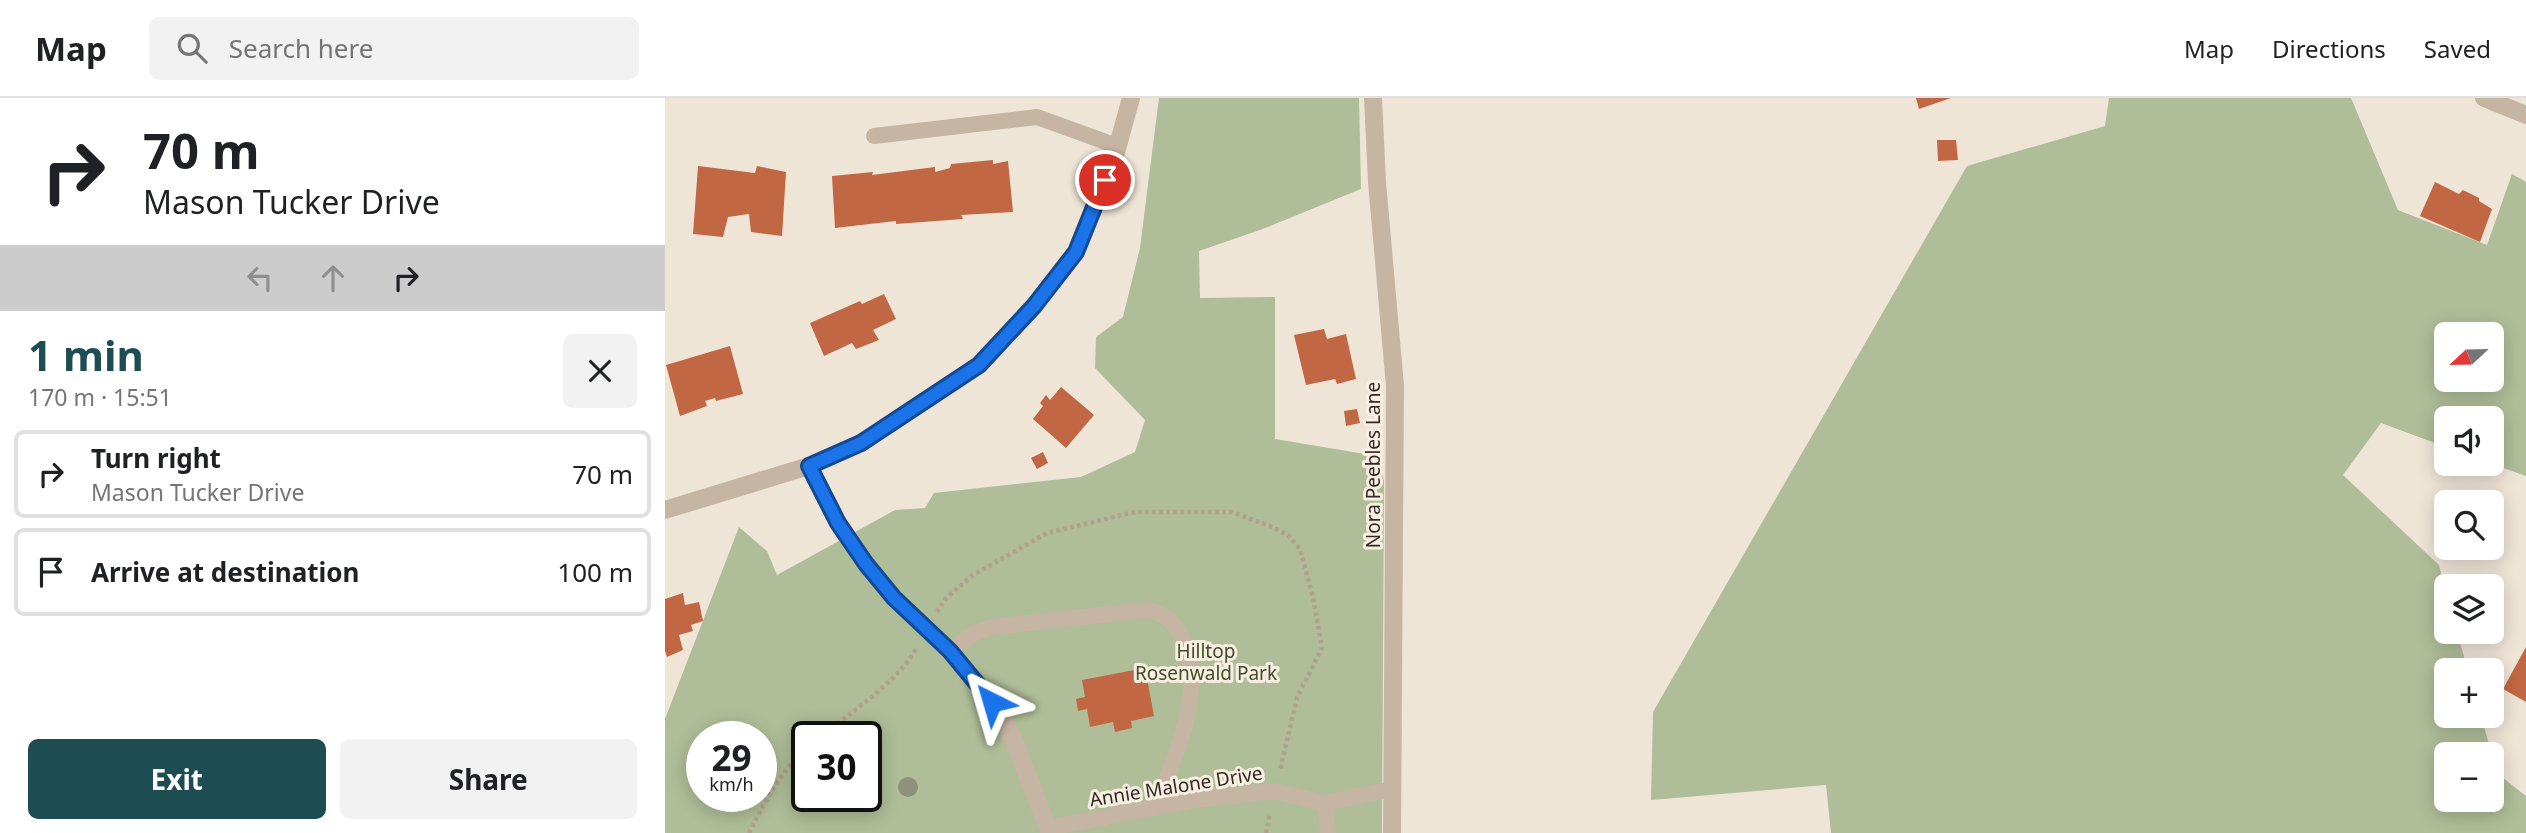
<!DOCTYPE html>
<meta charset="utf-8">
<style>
:root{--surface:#fff;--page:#f2f2f2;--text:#202124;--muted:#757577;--line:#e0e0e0;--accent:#1d4c52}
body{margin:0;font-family:"Noto Sans",sans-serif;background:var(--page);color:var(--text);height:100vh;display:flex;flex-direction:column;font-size:26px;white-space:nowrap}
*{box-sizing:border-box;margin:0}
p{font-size:23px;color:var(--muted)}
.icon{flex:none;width:38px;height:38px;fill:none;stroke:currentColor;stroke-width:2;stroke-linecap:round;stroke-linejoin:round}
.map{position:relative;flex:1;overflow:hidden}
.sheet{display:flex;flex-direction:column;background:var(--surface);width:665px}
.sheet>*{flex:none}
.hud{background:#fff;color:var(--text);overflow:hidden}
.needle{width:46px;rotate:248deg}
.fabs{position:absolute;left:1769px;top:224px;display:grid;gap:14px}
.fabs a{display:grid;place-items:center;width:70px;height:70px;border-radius:10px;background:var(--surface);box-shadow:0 4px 18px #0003;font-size:35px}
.speed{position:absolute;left:21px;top:623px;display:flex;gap:14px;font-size:35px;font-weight:700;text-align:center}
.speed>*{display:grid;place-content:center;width:91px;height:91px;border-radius:50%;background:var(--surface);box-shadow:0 4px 18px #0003;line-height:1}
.speed small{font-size:18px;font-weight:400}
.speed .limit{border:4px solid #111;border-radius:10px;background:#fff;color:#111}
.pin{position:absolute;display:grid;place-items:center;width:60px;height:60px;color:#fff;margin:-30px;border:4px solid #fff;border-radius:50%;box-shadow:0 2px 7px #0007}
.me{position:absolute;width:77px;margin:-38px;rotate:320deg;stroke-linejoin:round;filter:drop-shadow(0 0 5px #0008)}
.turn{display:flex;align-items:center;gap:24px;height:147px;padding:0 28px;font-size:32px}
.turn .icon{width:91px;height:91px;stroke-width:2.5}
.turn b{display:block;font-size:49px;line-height:60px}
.lanes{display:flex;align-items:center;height:66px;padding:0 28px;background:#0003;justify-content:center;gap:35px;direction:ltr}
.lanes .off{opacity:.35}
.round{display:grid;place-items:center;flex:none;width:74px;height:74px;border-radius:10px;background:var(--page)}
.overview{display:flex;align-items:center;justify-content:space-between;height:119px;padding:0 28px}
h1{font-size:42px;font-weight:700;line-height:52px;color:var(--accent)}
.action{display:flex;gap:14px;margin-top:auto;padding:14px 28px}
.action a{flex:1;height:80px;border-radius:10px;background:var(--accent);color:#fff;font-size:28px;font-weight:700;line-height:80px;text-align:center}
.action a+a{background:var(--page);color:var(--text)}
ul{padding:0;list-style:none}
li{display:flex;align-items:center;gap:21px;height:88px;margin:0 14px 10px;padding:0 14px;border:4px solid var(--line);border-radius:10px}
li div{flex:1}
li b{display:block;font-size:26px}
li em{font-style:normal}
header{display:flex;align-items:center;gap:42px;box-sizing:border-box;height:98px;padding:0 35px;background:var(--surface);border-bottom:2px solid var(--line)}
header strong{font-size:33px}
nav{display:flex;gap:38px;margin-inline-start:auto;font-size:24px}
.search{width:490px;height:63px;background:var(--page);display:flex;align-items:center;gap:18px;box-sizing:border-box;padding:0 24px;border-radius:10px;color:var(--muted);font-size:26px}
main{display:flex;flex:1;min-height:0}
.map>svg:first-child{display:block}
.green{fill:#afbd98;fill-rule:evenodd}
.building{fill:#c16743}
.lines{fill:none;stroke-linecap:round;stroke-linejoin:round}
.path{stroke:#b29f8e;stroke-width:4.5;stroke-dasharray:3.5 3.5;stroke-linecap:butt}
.service{stroke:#c7b5a4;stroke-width:16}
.minor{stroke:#c7b5a4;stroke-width:18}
.tertiary{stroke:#c7b5a4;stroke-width:18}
.tree{fill:#8f9278}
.route-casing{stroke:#114b97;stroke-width:18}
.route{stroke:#1a73e8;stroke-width:12}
.labels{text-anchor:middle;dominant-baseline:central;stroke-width:6;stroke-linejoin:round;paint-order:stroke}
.street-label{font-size:19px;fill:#322a25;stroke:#f8efe3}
.park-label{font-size:19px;fill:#404f2a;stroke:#f8efe3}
</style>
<header>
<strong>Map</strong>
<div class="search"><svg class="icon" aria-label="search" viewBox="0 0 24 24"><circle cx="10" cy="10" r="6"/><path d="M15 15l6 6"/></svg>Search here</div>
<nav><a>Map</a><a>Directions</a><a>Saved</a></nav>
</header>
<main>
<section class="sheet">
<div class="hud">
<div class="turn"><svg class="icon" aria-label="right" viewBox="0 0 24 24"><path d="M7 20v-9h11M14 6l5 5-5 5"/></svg><div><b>70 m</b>Mason Tucker Drive</div></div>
<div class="lanes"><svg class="icon off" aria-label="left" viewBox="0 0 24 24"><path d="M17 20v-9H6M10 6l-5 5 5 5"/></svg><svg class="icon off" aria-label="ahead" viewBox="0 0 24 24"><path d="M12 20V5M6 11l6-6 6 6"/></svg><svg class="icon" aria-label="right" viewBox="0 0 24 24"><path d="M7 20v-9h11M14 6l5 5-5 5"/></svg></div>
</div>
<div class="overview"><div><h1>1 min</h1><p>170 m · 15:51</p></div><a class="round"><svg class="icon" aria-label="close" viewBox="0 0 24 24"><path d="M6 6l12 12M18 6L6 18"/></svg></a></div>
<ul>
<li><svg class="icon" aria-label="right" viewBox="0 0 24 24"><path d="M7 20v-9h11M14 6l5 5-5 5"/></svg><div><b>Turn right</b><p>Mason Tucker Drive</p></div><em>70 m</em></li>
<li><svg class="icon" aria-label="arrive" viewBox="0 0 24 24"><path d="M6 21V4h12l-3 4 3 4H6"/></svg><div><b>Arrive at destination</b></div><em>100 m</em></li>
</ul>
<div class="action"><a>Exit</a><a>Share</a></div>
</section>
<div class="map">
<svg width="1861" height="735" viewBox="0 0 1861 735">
<rect width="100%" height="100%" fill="#efe5d7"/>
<g class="green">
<path d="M494 0H694L696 91 595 132 534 153 535 200 610 199V341L712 358 719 383 717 735H0V621L74 429 102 453 112 477 230 412 260 410 269 395 416 379 470 354 480 322 430 270 431 239 458 219 475 150ZM37 639H96V698H37ZM142 639H201V698H142Z"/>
<path d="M1444 0H1686L1733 112 1822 147 1847 76 1861 84V378L1827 366V320H1782L1781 349 1716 325 1678 377 1774 467 1781 495 1782 534H1792L1803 572H1782V618H1816L1827 656H1782V702H1827V657L1833 676 1861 698V735H1166L1161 687 986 702 988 614 1302 68 1440 28ZM1827 236V282H1782V236Z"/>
</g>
<g class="building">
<path d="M1251 0H1286L1254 11Z"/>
<path d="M1272 42H1291L1293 62 1273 63Z"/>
<path d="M328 62V66L343 63 348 114 296 117 298 121 231 126V123L170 130 167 78 208 74 207 77 270 69V74L285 70 286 66Z"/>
<path d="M33 68 90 75 92 68 121 74 117 138 86 134 84 116 63 119 58 139 28 136Z"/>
<path d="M1770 84 1794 96 1798 92 1814 100V103L1827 111 1815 144 1755 118Z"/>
<path d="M219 196 231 221 208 232 214 242 191 251 187 245 159 258 145 225 195 203 197 206Z"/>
<path d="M659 231 662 241 681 236 691 281 672 286 670 281 641 287 629 237Z"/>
<path d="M65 248 78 296 51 303 50 300 40 303 42 308 15 318 1 267Z"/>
<path d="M396 289 429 317 401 350 368 321 378 308 375 305 381 297 385 302Z"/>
<path d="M692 311 695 325 681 328 679 313Z"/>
<path d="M378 354 383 365 372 371 366 360Z"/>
<path d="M18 495 20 507 34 504 38 523 26 527 28 533 14 537 18 552 2 559 0 553V501Z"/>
<path d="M1861 549V604L1838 591Z"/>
<path d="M480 570 489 618 466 623 467 630 450 634 448 624 425 629 422 611 413 613 411 601 420 599 417 582Z"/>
</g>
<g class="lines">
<g class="path">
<path d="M272 514 281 500 308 477 382 435 470 414H567L605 428 623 437 635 451 648 499 657 550 632 600 615 672"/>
<path d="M156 639C187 613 233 584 252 549"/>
<path d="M84 735C100 704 115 673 142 651"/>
<path d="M601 735 605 715"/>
</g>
<g class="service">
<path d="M209 38 372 19 452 48"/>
<path d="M285 553 310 535 327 529 482 512C503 516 513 527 520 547 540 598 508 662 490 710"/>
<path d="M660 705 663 735"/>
<path d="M383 730 529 702 609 693 660 705 728 691"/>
</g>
<g class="minor">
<path d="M708 0 712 84 730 288 727 735"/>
<path d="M144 368 173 425 201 466 229 500 285 553 327 604 347 638 385 735"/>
<path d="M0 412 144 368 196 345 314 267 369 208 411 154 450 58 466 0"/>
</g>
<path class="tertiary" d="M1819 0 1861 17"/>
</g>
<circle class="tree" cx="243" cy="689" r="10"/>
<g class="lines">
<defs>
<path id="route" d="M327 604 285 553 229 500 201 466 173 425 144 368 196 345 314 267 369 208 411 154 440 82"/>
</defs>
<use href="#route" class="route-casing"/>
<use href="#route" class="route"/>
</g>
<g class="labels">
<g class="street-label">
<text transform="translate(708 367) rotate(-90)">Nora Peebles Lane</text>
<text transform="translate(511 688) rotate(-9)">Annie Malone Drive</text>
</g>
<g class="park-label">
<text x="541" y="553">Hilltop<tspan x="541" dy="22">Rosenwald Park</tspan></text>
</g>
</g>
</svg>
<div class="fabs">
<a><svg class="needle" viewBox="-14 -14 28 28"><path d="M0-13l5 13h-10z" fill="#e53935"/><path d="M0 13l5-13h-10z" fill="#757577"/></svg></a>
<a><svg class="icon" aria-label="sound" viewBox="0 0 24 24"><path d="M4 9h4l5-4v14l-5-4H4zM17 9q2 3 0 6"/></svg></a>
<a><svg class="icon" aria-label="search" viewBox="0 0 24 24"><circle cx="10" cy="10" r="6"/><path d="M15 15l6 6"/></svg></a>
<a><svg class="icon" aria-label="layers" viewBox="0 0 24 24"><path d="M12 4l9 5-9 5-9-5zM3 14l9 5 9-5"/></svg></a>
<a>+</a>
<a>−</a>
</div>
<div class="speed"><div>29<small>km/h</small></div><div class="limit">30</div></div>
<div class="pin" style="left:440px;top:82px;background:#d93025"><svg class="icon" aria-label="arrive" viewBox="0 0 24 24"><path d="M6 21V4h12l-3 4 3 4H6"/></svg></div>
<svg class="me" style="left:327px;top:604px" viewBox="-20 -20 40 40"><path d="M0-17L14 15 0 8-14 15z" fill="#1a73e8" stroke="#fff" stroke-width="4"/></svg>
</div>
</main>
